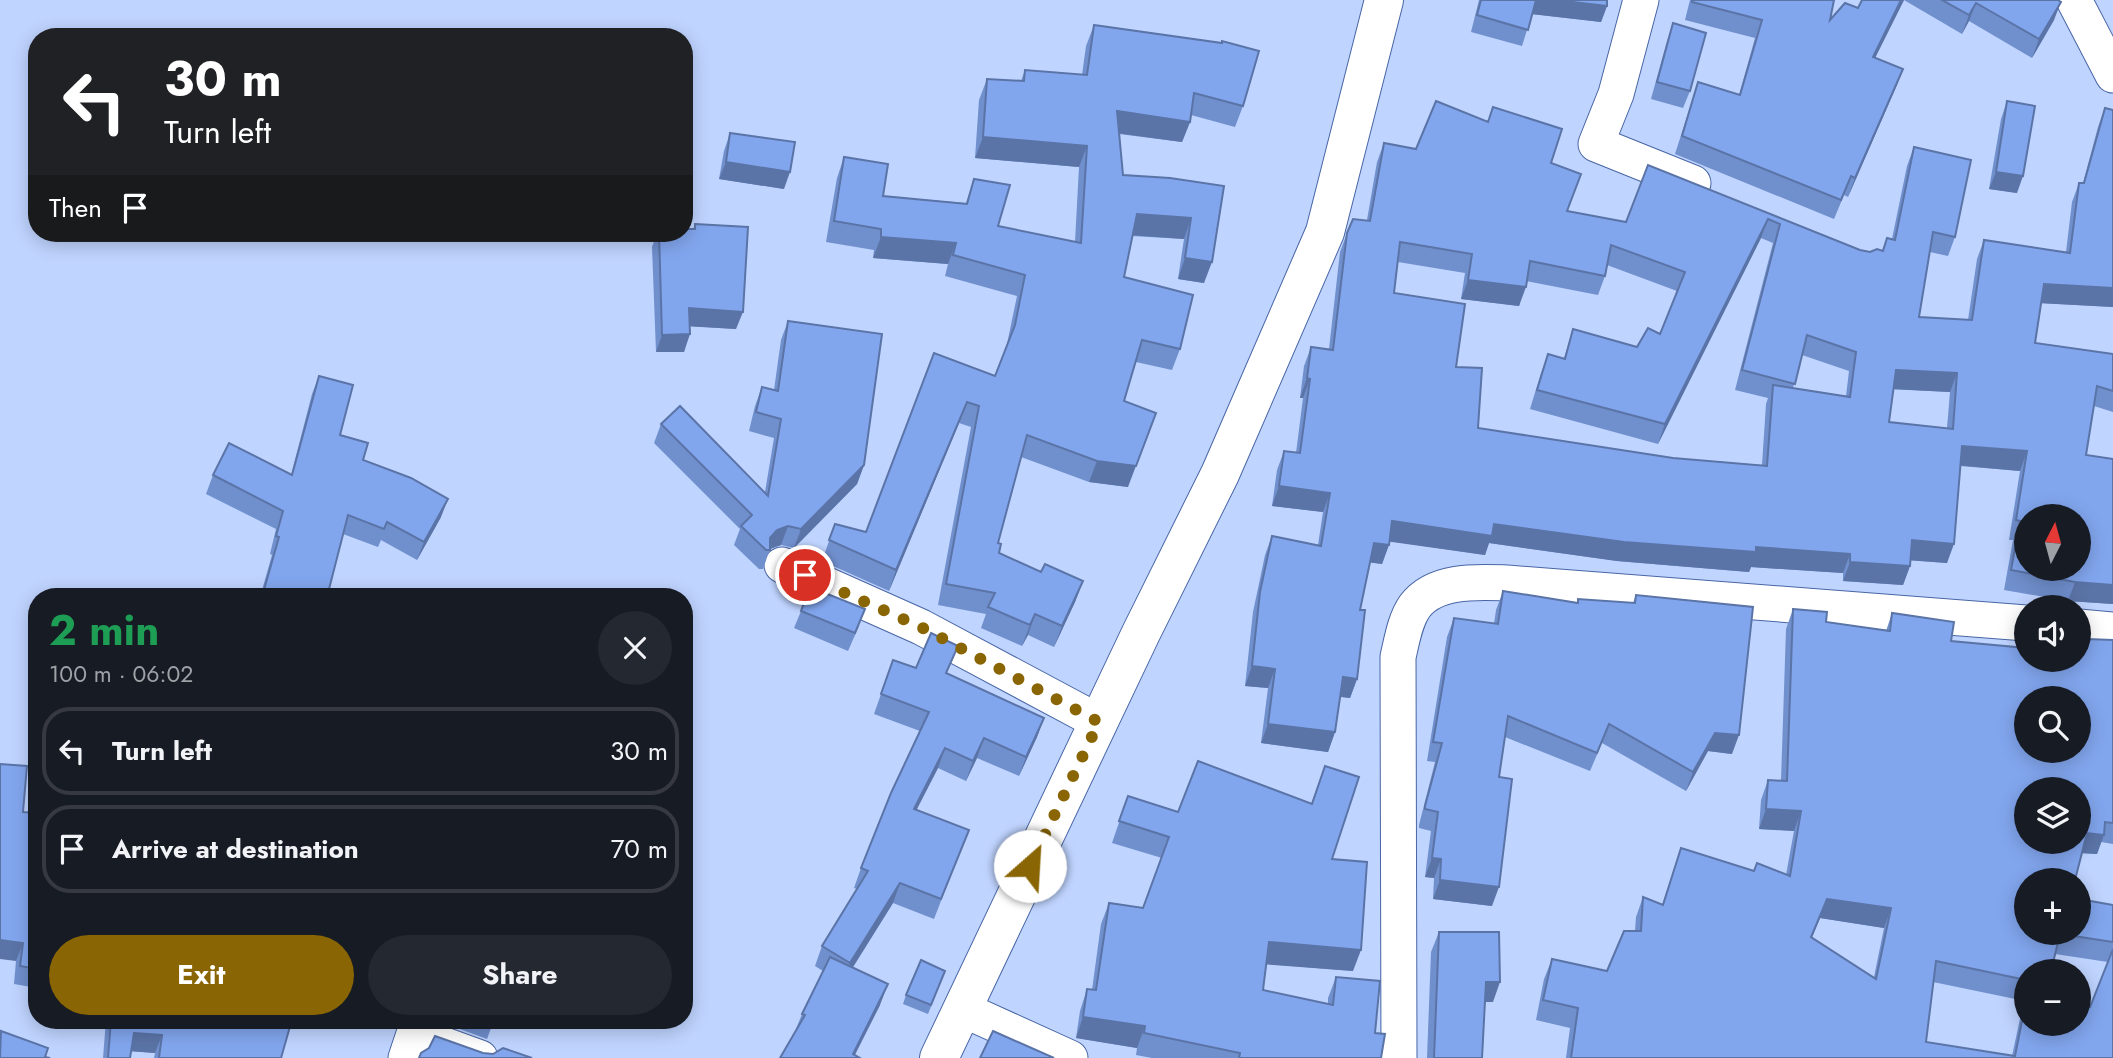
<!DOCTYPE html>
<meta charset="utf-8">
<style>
:root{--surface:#171b24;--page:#242831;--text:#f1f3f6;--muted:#9ea1a6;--line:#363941;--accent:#896503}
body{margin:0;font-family:Jost,sans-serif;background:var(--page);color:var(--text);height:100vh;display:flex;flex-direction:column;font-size:26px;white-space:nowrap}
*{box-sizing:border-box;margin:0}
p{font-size:23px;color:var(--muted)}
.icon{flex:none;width:38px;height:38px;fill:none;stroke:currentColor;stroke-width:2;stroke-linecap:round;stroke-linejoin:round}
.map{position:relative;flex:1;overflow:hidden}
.drawer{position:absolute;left:28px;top:588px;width:665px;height:441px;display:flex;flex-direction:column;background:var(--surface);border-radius:28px;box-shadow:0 4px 18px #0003}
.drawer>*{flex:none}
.banner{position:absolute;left:28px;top:28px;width:665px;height:214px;border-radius:28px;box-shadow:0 4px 18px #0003;background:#202124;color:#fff;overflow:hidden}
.needle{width:46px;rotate:6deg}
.fabs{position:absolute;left:2014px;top:504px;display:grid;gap:14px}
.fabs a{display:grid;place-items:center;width:77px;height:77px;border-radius:50%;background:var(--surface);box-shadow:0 4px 18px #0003;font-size:35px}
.pin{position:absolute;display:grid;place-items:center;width:60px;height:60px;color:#fff;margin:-30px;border:4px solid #fff;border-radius:50%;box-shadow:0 2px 7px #0007}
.me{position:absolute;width:77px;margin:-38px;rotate:26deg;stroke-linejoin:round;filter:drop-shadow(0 0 5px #0008)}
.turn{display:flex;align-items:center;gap:24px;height:147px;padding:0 21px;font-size:32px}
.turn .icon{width:91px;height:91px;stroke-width:2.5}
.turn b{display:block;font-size:49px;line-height:60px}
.then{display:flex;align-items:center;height:66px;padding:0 21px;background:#0003;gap:14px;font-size:26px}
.round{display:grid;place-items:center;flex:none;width:74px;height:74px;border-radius:37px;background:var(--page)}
.summary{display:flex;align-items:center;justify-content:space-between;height:119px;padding:0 21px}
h1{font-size:42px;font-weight:700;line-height:52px;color:#1e9e55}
.cta{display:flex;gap:14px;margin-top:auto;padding:14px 21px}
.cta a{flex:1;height:80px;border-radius:42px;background:var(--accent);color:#fff;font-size:28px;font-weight:700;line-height:80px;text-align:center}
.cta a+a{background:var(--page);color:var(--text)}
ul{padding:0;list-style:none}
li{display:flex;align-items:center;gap:21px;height:88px;margin:0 14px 10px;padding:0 7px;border:4px solid var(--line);border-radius:28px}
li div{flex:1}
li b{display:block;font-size:26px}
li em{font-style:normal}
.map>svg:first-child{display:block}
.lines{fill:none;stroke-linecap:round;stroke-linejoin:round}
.street-casing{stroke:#4866a5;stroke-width:37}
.secondary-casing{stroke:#4866a5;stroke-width:40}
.street{stroke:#fff;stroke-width:35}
.secondary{stroke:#fff;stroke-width:38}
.wall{fill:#708fcd;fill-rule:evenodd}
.shaded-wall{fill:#5b74a7}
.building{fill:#82a6ee;stroke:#5b74a7;stroke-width:2;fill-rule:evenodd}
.route{stroke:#896503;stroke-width:12;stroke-dasharray:0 21.6}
</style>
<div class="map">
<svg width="2113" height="1058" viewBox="0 0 2113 1058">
<rect width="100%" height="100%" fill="#bfd4ff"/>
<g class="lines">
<defs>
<g id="street">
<path d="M1641 0 1616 94 1596 144 1693 183"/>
<path d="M2074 0 2113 75"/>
<path d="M782 565 921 627 1099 722"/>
<path d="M2079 627 2113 630"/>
<path d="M962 1009 1070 1058"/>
<path d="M406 1058 414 1034 480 1058"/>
<path d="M1399 1058 1398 657C1402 640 1405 620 1415 606 1435 579 1478 582 1507 583L2026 623"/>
</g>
<path id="secondary" d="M939 1058 1141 633 1220 474 1325 232 1384 0"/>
</defs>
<use href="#street" class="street-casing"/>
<use href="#secondary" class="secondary-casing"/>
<use href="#street" class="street"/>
<use href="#secondary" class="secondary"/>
</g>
<g class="wall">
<path d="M1479 0H1607V6L1601 22 1532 14 1522 46 1471 32Z"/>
<path d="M1690 0H1834L1830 20 1858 8 1862 0H2058L2054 20 2032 58 1969 21 1962 34 1904 0 1875 58 1903 69 1896 87 1848 197 1844 195 1834 219 1675 154 1698 82 1739 95 1755 38 1685 20Z"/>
<path d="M1673 23 1690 91 1683 108 1651 99 1667 41Z"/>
<path d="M1094 25 1243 106 1235 127 1191 115 1190 122 1182 142 1119 134 1123 175 1224 186 1204 283 1178 279 1184 239 1132 236 1124 277 1180 349 1172 370 1136 362 1124 401 1128 487 1089 482 1021 457 998 543 999 553 1041 572 1083 581 1075 602 1054 647 1028 635 1022 646 981 628 986 614 938 605 971 427 959 423 889 591 822 561 835 524 866 532 934 353 995 376 1007 344 1017 296 945 276 948 264 873 258 874 250 826 242 837 178 844 157 883 196 966 203 974 179 998 226 1075 242 1079 167 975 158 979 100 987 79 1021 81 1025 70 1082 75 1086 46Z"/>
<path d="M2007 101 2017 193 1989 189 2001 119Z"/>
<path d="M2105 108 2113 307 2041 303 2035 343 2113 354V351V412L2094 406 2086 455 2113 459V604L2068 601 2004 590 2013 540H2009L2020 471 1960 466 1947 563 1910 560V566L1903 585 1843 581V573L1751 567 1749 572 1617 561 1489 543 1485 555 1390 541 1382 564 1370 562 1360 610 1357 679 1350 698 1340 697 1335 732 1328 752 1261 743 1268 688 1245 686 1253 612 1265 555 1272 536 1318 545 1323 512 1272 506 1277 470 1284 451 1296 453 1303 398H1300L1304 366 1311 347 1329 349 1340 252 1347 233 1367 220 1377 162 1384 143 1416 149 1551 163 1567 211 1626 222 1648 165 1860 250 1870 252 1882 251 1887 238 1892 239 1907 166 1914 147 1955 237 1948 256 1930 252 1919 317 1968 320 1977 259 1984 240 2066 252 2072 202 2079 183H2083L2098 127ZM1761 238 1773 243 1735 390 1768 398 1766 404 1762 465 1673 458 1478 428 1456 367 1394 293 1398 262 1465 273 1461 299 1519 306 1526 281 1598 295 1605 276 1607 265 1677 291 1660 334 1637 347 1573 329 1564 358 1548 354 1541 373 1530 409 1658 444ZM1802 355 1849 371 1846 396 1793 388ZM1893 389 1950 392 1947 428 1889 422Z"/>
<path d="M730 133 784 189 719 179 724 151Z"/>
<path d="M695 224 736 329 690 326 684 352H656L652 247 657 233H684L693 229Z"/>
<path d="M788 321 864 465 857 484 794 548 781 545 770 549 763 569H759L734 545 740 529 654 443 661 424 765 492 774 438 749 431 755 406 762 387 774 390 781 340Z"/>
<path d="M319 376 340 435 363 460 441 517 417 560 381 540 378 547 343 534 328 593 337 597H260L272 555 270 554 276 529 206 494 213 475H291L312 394Z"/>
<path d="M1503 591 1577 603 1578 599 1633 603 1636 595 1732 754 1708 751 1686 791 1602 743 1590 771 1505 737 1499 777 1492 906 1433 899 1434 878 1425 877 1431 831 1419 828V825L1435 762 1427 761 1447 637 1454 618 1494 624 1496 610Z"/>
<path d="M1793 609 1826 622 1886 631 1892 613 1951 641 2026 660 2084 648 2087 639 2113 640V844L2101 842 2097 854 2081 853 2026 933 2113 905V1058H1566L1570 1028 1536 1020 1544 979 1552 959 1607 971 1635 931 1636 917 1643 897 1662 905 1681 848 1754 871 1786 875 1794 831 1759 829 1761 800 1768 780 1781 781 1786 629ZM1820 918 1884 928 1874 977 1812 938ZM2055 954 2108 962 2090 1007 2026 1024V971ZM1933 982 2025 1001 2021 1014 2012 1056 1926 1042Z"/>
<path d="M801 611 859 626 848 651 794 628Z"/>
<path d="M893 660 916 668 947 673 1044 718 1037 737 1019 776 977 758 966 781 938 768 917 809 961 849 934 919 893 903 853 967 880 1005 855 1055 796 1029 802 1014 823 971 815 966 822 946 857 889 854 888 861 868 920 731 874 714Z"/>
<path d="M1325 766 1332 859 1353 971 1266 964 1263 990 1328 1004V998L1336 977 1375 1033 1381 1058H1152L1136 1055 1137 1048 1076 1038 1080 1011 1087 989 1092 990 1101 924 1109 903 1143 908 1162 858 1112 843 1128 796 1178 812 1311 804Z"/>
<path d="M23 812 37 813V988L14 984 16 961Z"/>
<path d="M1439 932 1493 1002H1485L1482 1058H1427L1431 952Z"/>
<path d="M945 971 928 1014 903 1004 906 995Z"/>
<path d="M106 1020H279L281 1058H154L155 1053 131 1051 130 1058H103Z"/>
<path d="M435 1020H494L487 1039Z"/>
</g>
<g class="shaded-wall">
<path d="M1536 0H1556L1607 6 1601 22 1531 14Z"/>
<path d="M1901 0H1904L1866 76 1873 57Z"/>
<path d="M2061 2 2054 20 2032 58 2039 39Z"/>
<path d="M1976 3 1969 21 1962 34 1969 15Z"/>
<path d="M1903 69 1896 87 1848 197 1855 178Z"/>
<path d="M1117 111 1190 122 1182 142 1109 132Z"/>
<path d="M983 137 1087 146 1079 167 975 158Z"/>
<path d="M726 162 790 172 784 189 719 179Z"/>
<path d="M1996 172 2023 176 2017 193 1989 189Z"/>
<path d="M1137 214 1191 218 1184 239 1129 235Z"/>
<path d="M1768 219 1761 238 1658 444 1665 424Z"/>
<path d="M881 237 956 243 948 264 873 258Z"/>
<path d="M1185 258 1212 262 1204 283 1178 279Z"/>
<path d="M1468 280 1526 287 1519 306 1461 299Z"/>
<path d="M2044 284 2113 288V307L2037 303Z"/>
<path d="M689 308 743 312 736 329 683 326Z"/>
<path d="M690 334 684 352H656L662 335Z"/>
<path d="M1896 370 1957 373 1950 392 1889 389Z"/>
<path d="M1307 378 1310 379 1303 398H1300Z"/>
<path d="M967 402 959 423 889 591 896 570Z"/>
<path d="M1156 413 1128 487 1089 482 1097 461Z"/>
<path d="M1962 446 2027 451 2020 471 1955 465Z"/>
<path d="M864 465 857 484 794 548 801 529Z"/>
<path d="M1279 486 1330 493 1323 512 1272 506Z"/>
<path d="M448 499 441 517 417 560 424 542Z"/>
<path d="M1392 521 1494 524 1756 547 1850 554 1843 573 1751 567 1749 572 1617 561 1489 543 1485 555 1385 541Z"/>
<path d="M788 526 781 545 770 549V538L777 530Z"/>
<path d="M1912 540 1954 544 1947 563 1905 560Z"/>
<path d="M1374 543 1389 545 1382 564 1366 562Z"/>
<path d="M1850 562 1910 566 1903 585 1843 581Z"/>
<path d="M1083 581 1075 602 1054 647 1062 626Z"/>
<path d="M2075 582 2113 585V604L2068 601Z"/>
<path d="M1035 614 1028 635 1022 646 1030 625Z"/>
<path d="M1252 666 1275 669 1268 688 1245 686Z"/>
<path d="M1343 677 1357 679 1350 698 1336 696Z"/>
<path d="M1044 718 1037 737 1019 776 1026 757Z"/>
<path d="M1268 724 1335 732 1328 752 1261 743Z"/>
<path d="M1715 733 1739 735 1732 754 1708 751 1686 791 1693 772Z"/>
<path d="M984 738 977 758 966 781 973 761Z"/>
<path d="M945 748 938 768 907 828 914 809Z"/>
<path d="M1766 809 1801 811 1794 831 1759 829Z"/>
<path d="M2087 833 2104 835 2097 854 2079 853Z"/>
<path d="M1432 858 1441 859 1434 878 1425 877Z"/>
<path d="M1440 880 1499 887 1492 906 1433 899Z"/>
<path d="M900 883 893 903 843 983 850 963Z"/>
<path d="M1827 899 1891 908 1884 928 1820 918 1803 957Z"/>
<path d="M0 940 23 943 16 961 0 959Z"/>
<path d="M1269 942 1361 950 1353 971 1261 964Z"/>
<path d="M1486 982H1500L1493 1002H1479Z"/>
<path d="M888 984 880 1005 853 1058H851Z"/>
<path d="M1083 1017 1145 1026 1137 1048 1076 1038Z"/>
<path d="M134 1033 162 1035 155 1053 127 1051Z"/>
</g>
<g class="building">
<path d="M1481 0H1536L1528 30 1477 15Z"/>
<path d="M1556 0H1607V6Z"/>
<path d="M1692 0H1834L1830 20 1845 3 1858 8 1862 0H1901L1873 57 1903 69 1855 178 1851 176 1841 200 1682 136 1698 82 1740 95 1762 20 1692 2Z"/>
<path d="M1942 0H2058L2061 2 2039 39 1976 3 1969 15Z"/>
<path d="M1673 23 1706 33 1690 91 1657 82Z"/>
<path d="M1094 25 1222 43V41L1259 51 1243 106 1194 93 1190 122 1117 111 1123 175 1170 178 1224 186 1212 262 1185 258 1191 218 1137 214 1124 277 1193 295 1180 349 1142 340 1124 401 1156 413 1136 466 1097 461 1027 435 998 543 1001 544 999 553 1041 572 1045 564 1083 581 1062 626 1035 614 1030 625 988 607 995 593 946 584 979 406 967 402 896 570 829 540 835 524 866 532 934 353 995 376 1015 325 1025 275 953 255 956 243 881 237V229L834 221 844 157 888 164 883 196 967 204 974 179 1010 185 998 226 1081 243 1087 146 983 137 987 79 1024 81 1025 70 1087 75Z"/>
<path d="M1436 101 1488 122 1493 107 1562 129 1551 163 1581 174 1567 211 1626 222 1648 165 1860 250 1870 252 1877 249 1883 251 1887 238 1895 240 1914 147 1971 160 1955 237 1933 232 1919 317 1972 320 1984 240 2070 253 2079 183H2084L2105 108 2113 110V288L2044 284 2035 343 2113 354V391L2097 386 2086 455 2113 459V585L2075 582 2011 570 2020 521 2016 520 2027 451 1962 446 1954 544 1912 540 1910 566 1850 562V554L1756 547V552L1624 542 1494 524 1492 536 1392 521 1389 545 1374 543 1360 610H1365L1357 679 1343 677 1335 732 1268 724 1275 669 1252 666 1260 592 1272 536 1321 546 1330 493 1279 486 1284 451 1300 453 1310 379 1307 378 1311 347 1333 350 1347 233 1353 219 1370 221 1384 143 1416 149ZM1768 219 1780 224 1742 370 1795 384 1807 335 1856 352 1850 397 1773 385 1767 466 1673 458 1478 428 1482 368 1456 367 1465 304 1394 293 1400 242 1472 254 1468 280 1526 287 1530 261 1605 276 1611 245 1685 272 1660 334 1648 328 1637 347 1573 329 1565 359 1548 354 1537 390 1665 424ZM1896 370 1957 373 1953 429 1889 422ZM2026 516H2079V569H2026Z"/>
<path d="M2007 101 2035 106 2023 176 1996 172Z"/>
<path d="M730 133 795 142 790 172 726 162Z"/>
<path d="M695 224 748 227 743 312 689 308 690 334 662 335 659 233H684V229H695Z"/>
<path d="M788 321 882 334 864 465 801 529 788 526 777 530 770 538V550H766L741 526 752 515 661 424 680 406 768 496 781 419 756 412 762 387 778 391Z"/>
<path d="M319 376 353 385 340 435 368 443 363 460 411 478 448 499 424 542 387 522 384 529 348 515 328 593 337 597H262L279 537 276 536 283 511 213 475 229 443 292 475Z"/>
<path d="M810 587 865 609 855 633 801 611Z"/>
<path d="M1503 591 1578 603V599L1635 603 1636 595 1753 607 1739 735 1715 733 1693 772 1609 724 1597 753 1508 716 1499 777 1512 779 1499 887 1440 880 1441 859 1432 858 1438 812 1425 809V806L1442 743 1433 742 1454 618 1498 624Z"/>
<path d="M206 593 219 597H205Z"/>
<path d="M1793 609 1827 612 1826 622 1890 631 1892 613 1954 622 1951 641 2026 648V660H2079V648H2087V639L2113 640V823L2105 822 2104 835 2087 833 2075 880H2026V933H2079V899L2113 905V942L2060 934 2051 971H2026V980L1936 961 1926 1042 2015 1056 2026 1001V1024H2079V1005L2090 1007 2113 949V1058H1571L1578 1008 1543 1000 1552 959 1607 971 1624 931H1641L1643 897 1663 905 1681 848 1754 871 1757 863 1790 876 1801 811 1766 809 1768 780 1787 781ZM2026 698H2079V751H2026ZM2026 789H2079V842H2026ZM1827 899 1891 908 1876 979 1811 937Z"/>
<path d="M931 633 958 646 946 673 1044 718 1026 757 984 738 973 761 945 748 914 809 969 830 941 899 900 883 850 963 822 946 868 871 861 868 891 793 929 712 881 694 893 660 916 668Z"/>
<path d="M1198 761 1312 804 1325 766 1359 777 1332 859 1367 862 1361 950 1269 942 1263 990 1333 1005 1336 977 1380 981 1375 1033 1385 1034 1381 1058H1239L1240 1053 1144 1033 1145 1026 1083 1017 1087 989 1096 990 1109 903 1143 908 1169 837 1119 821 1128 796 1178 812Z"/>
<path d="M0 764 27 766 23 812 37 813V969L20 966 23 943 0 940Z"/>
<path d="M1439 932H1499L1500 982H1486L1482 1058H1434Z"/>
<path d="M830 957 888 984 853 1054 860 1058H780L805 1015 802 1014Z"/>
<path d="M921 960 945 971 931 1005 906 995Z"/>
<path d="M111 1020H279L291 1023 281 1058H159L162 1035 134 1033 130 1058H108Z"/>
<path d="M1 1031 48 1048 45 1057 50 1058H0Z"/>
<path d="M993 1031 1054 1058H980Z"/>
<path d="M435 1036 483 1053 493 1054 503 1048 532 1058H419L421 1053 429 1048Z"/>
</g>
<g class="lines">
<path class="route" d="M805 575 921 627 1099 722 1030 866"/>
</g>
</svg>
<div class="fabs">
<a><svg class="needle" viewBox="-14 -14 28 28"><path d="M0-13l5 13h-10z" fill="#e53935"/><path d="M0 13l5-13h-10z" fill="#9ea1a6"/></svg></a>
<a><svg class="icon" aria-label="sound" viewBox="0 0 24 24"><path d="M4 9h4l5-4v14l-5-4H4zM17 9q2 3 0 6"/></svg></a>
<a><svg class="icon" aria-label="search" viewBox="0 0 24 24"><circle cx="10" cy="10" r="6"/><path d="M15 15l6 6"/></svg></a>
<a><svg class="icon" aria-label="layers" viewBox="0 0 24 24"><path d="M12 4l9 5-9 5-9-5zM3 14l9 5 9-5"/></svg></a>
<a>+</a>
<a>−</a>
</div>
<div class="pin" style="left:805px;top:575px;background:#d93025"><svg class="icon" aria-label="arrive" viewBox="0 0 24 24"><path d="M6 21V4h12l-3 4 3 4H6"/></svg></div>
<svg class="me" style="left:1030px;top:866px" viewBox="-20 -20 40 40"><circle r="19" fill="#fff"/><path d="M0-13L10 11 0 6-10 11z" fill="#896503"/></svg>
<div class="banner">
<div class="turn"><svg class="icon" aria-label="left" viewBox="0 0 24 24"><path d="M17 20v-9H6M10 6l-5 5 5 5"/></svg><div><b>30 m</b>Turn left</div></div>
<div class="then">Then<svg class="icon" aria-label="arrive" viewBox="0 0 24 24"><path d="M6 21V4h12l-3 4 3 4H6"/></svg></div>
</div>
<section class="drawer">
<div class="summary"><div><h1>2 min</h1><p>100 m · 06:02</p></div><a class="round"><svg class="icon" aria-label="close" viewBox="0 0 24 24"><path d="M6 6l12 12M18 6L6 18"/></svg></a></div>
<ul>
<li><svg class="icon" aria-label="left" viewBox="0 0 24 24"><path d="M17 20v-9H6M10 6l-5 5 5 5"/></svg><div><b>Turn left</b></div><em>30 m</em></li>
<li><svg class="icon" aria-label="arrive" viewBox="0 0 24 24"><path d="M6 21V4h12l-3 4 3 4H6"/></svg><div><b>Arrive at destination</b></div><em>70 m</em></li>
</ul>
<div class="cta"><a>Exit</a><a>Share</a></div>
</section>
</div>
